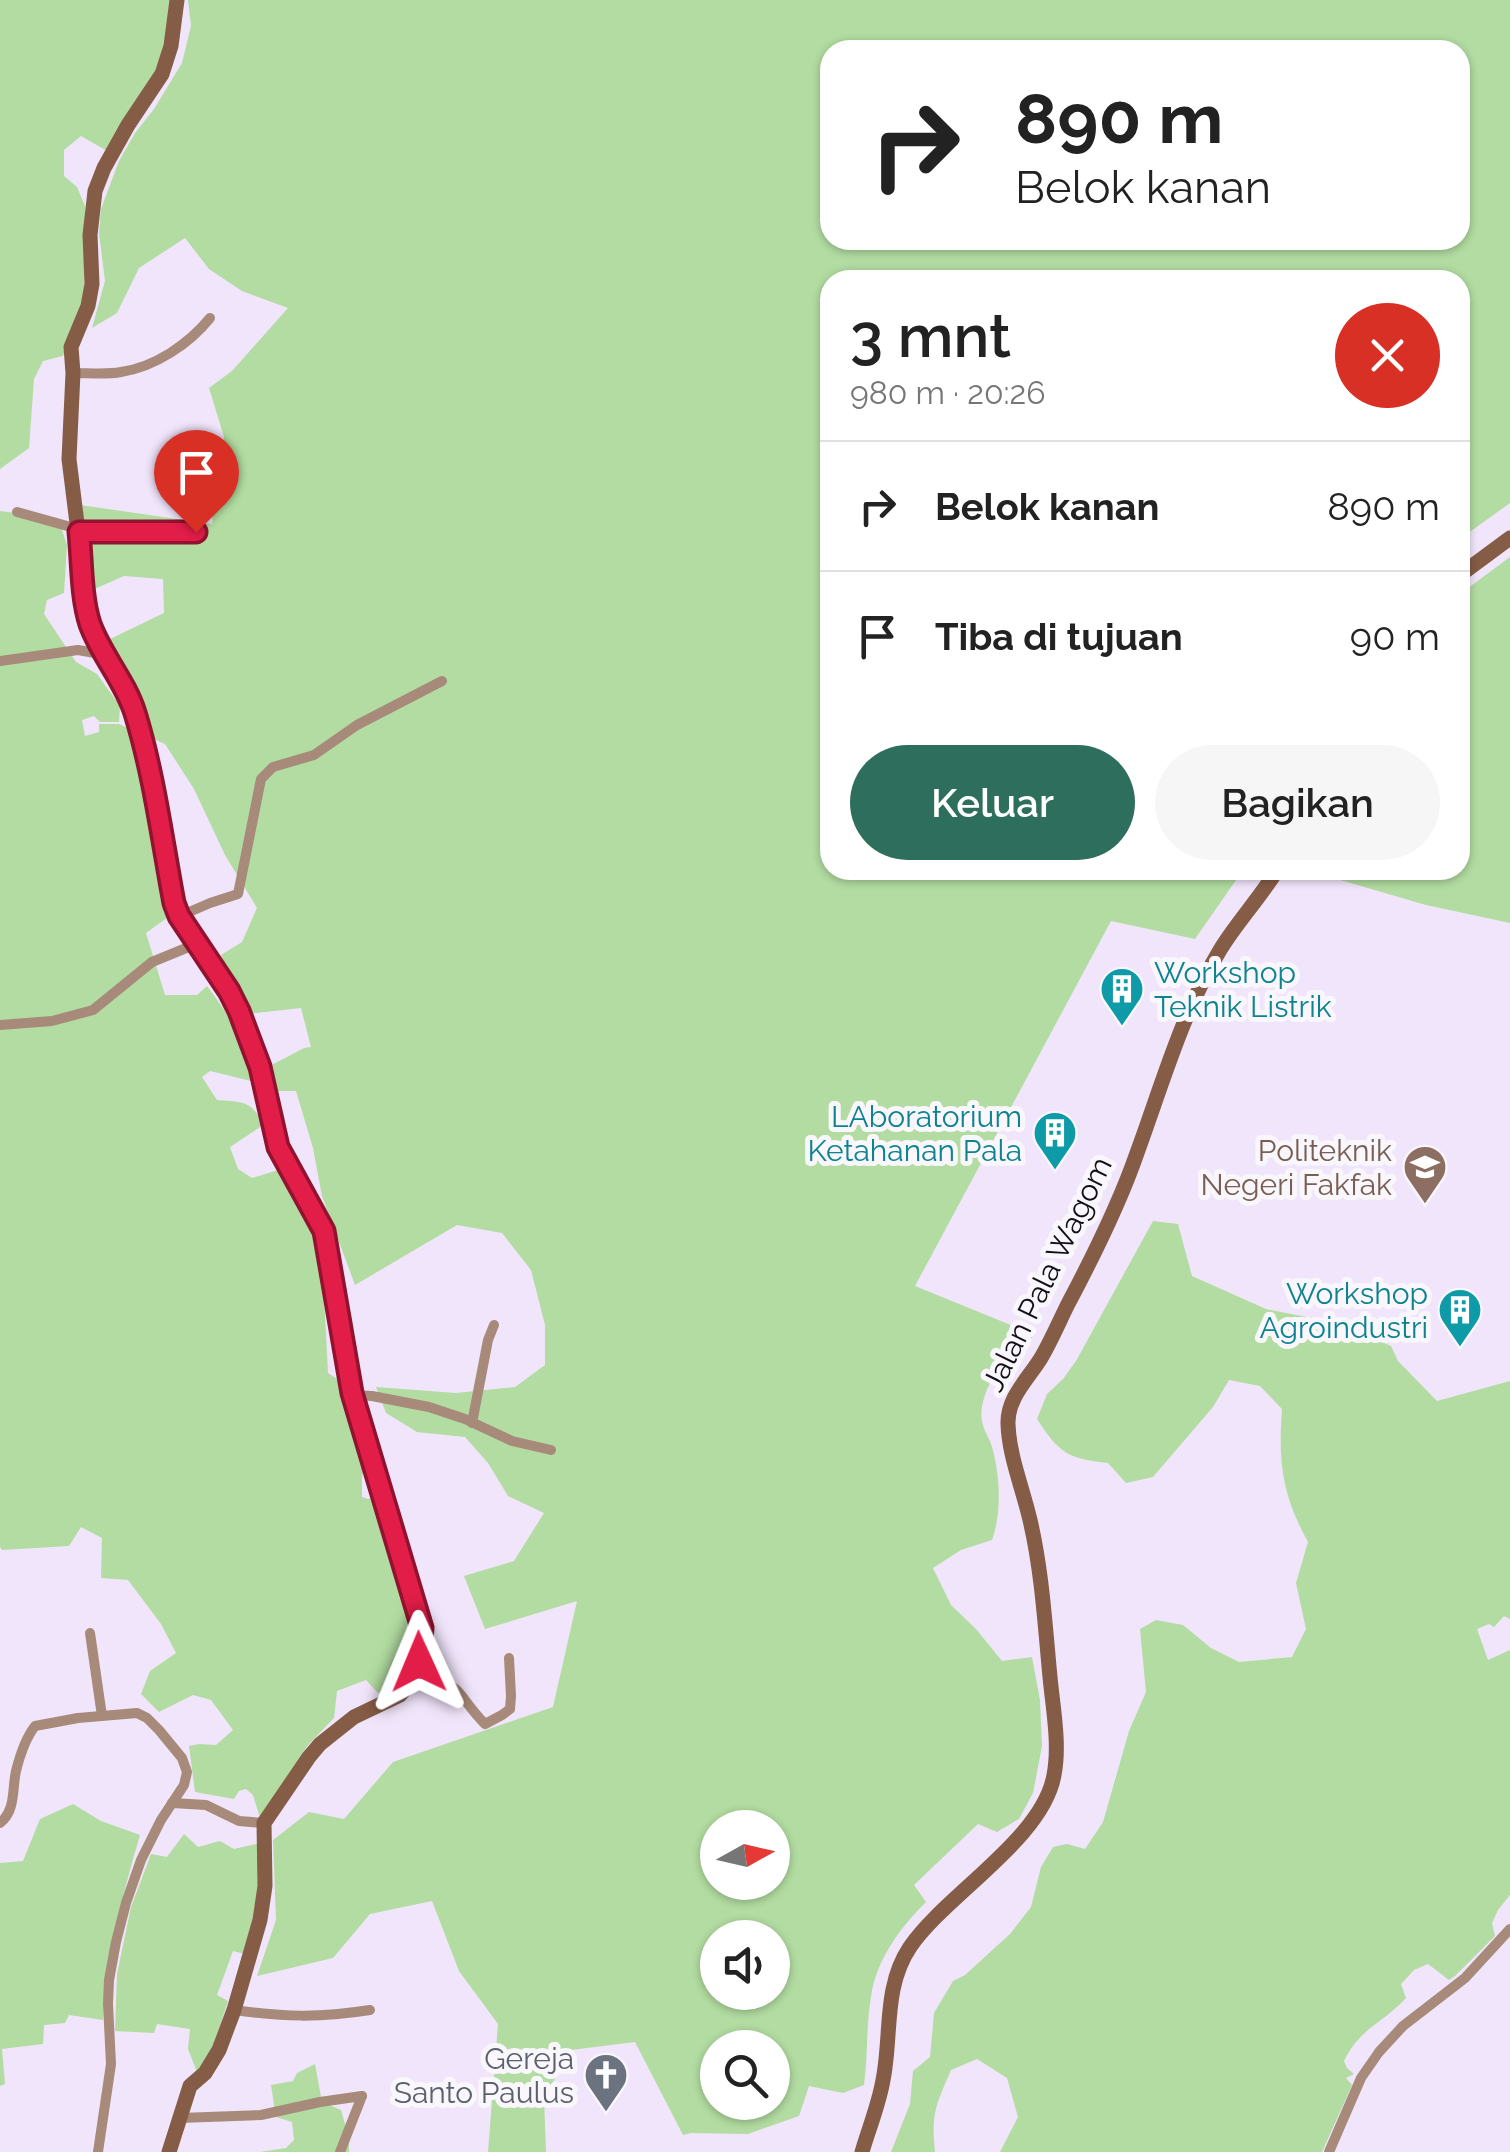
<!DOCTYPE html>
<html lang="id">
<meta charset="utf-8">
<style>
:root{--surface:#fff;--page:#f6f6f6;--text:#222;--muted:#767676;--line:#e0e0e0;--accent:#2e6e5c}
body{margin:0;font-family:Raleway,sans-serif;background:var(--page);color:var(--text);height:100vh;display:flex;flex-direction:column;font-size:38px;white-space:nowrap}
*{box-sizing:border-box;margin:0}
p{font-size:32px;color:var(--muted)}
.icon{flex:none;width:55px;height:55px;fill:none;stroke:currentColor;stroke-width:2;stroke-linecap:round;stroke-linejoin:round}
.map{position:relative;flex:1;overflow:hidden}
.details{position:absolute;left:820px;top:270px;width:650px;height:610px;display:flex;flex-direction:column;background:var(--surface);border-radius:30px;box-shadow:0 2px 8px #0004}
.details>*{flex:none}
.hud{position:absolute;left:820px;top:40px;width:650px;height:210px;border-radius:30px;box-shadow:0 2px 8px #0004;background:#fff;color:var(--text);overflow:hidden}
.needle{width:65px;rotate:82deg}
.buttons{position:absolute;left:700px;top:1810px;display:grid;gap:20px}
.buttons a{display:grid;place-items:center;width:90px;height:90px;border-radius:50%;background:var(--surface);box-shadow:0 2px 8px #0004;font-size:50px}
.pin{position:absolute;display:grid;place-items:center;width:85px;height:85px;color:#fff;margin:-102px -42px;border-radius:50% 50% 50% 0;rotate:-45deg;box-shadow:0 0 10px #0007}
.pin .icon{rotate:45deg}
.me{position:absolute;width:110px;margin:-55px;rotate:359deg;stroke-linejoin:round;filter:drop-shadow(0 0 8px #0008)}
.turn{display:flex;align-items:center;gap:35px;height:210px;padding:0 30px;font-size:45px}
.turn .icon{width:130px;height:130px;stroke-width:2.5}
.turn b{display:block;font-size:70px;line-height:85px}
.round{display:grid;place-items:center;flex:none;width:105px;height:105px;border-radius:52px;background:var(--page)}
.summary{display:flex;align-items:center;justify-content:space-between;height:170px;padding:0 30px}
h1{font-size:60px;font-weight:600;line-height:75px}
.button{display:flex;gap:20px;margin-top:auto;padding:20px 30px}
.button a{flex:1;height:115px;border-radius:60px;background:var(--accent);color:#fff;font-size:40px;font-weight:600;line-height:115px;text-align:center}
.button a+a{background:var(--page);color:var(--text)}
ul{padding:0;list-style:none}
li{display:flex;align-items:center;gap:30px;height:130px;padding:0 30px;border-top:2px solid var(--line)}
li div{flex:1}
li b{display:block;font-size:38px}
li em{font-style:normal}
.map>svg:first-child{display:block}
.green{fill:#b2dca1;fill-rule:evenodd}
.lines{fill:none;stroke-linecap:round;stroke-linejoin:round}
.minor{stroke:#a78a7a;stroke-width:10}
.secondary{stroke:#855c45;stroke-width:15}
.route-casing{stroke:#92132f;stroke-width:25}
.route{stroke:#e11d48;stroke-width:18}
.labels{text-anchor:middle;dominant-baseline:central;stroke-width:10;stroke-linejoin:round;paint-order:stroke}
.culture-label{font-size:30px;fill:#0d838f;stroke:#f9f6fc;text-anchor:end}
.education-label{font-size:30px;fill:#785e54;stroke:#f9f6fc;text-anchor:end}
.street-label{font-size:30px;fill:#130e17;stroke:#f9f6fc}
.worship-label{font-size:30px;fill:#5b616d;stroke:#f9f6fc;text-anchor:end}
</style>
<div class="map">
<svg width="1510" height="2152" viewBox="0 0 1510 2152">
<rect width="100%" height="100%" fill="#f1e5fb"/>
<g class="green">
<path d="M0 0H173L166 64 109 152 81 136 64 150V176L77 187 85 206 84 295 63 356 43 361 34 379 29 448 0 469Z"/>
<path d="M188 0H1510V503L1460 539V280H830V870H1243L1195 939 1111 921 915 1286 1035 1335C1024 1345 1010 1355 1000 1367 989 1381 977 1408 983 1425 985 1433 990 1439 992 1447 1000 1475 1002 1512 992 1540L961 1550 933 1568 951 1605 976 1629 1002 1661 1032 1657 1040 1700 1042 1746 1033 1793 1019 1819 997 1832 978 1824 914 1885 926 1902C900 1928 876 1960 871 1997 866 2026 868 2056 864 2085L843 2093 809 2086 799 2116 748 2134 691 2133 683 2135 635 2042 571 2050 544 2098 546 2152H488L498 2024 459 1971 432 1901 370 1914 333 1958 257 1976 276 1920 273 1840 309 1812 344 1819 393 1762 553 1707 577 1601 485 1629 464 1576 514 1561 544 1513 508 1496 488 1463 465 1437 417 1432 386 1413 376 1387 456 1393 515 1387 545 1365V1325L531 1270 502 1233 457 1225 355 1285 322 1196 313 1148 296 1091H275L266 1068 304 1048 311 1047 301 1008 246 1014 221 955 242 942 257 908 225 855 194 789 165 744 156 740 143 728 129 682 108 640 164 613 163 579 124 576 90 591 80 505 212 524 216 479 224 437 209 388 232 371 288 308 242 291 209 269 185 238 139 268 117 313 92 328 105 281 99 233 101 209 119 161 135 133 154 109 182 63 191 26ZM830 50H1460V240H830ZM718 1828H772V1882H718ZM718 1938H772V1992H718ZM718 2048H772V2102H718Z"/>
<path d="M0 511 58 518 67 545 64 593 47 600 44 614 76 662 97 674 120 706 119 722H100L94 716 82 720 85 736 99 732V724H119L132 730 171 915 146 933 165 995H197L207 986C229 1014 246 1045 251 1081L210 1071 202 1077 217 1100C242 1102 252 1100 263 1125L230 1147 238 1169 252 1178 278 1170 315 1228 322 1259 328 1373 337 1379 364 1468 362 1477V1497L368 1499 376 1497 416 1633C415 1659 404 1683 378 1693L366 1680 337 1691 334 1718 308 1745 260 1818 253 1795 246 1789 239 1791 234 1799 195 1792 189 1746 199 1744 216 1745 233 1730 211 1700 193 1695 159 1712 141 1694 150 1671 176 1653 161 1624 128 1580 101 1578 102 1538 81 1527 69 1546 2 1550 0 1547Z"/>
<path d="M1510 557V923L1426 905 1306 870H1460V594Z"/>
<path d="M1153 1221 1178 1224 1192 1276 1266 1309 1341 1324 1391 1346 1398 1361 1437 1401 1510 1381V1619L1504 1616 1494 1627 1489 1624 1477 1629 1488 1660 1510 1650V1895L1498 1910 1492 1923 1495 1936 1455 1976 1449 1980 1428 1964 1414 1970 1401 1984 1406 1998C1383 2023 1360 2028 1344 2061L1347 2068 1354 2074 1346 2078 1352 2085 1322 2152H1000L1018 2117 1007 2078 977 2059 951 2070C936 2105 931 2113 935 2152H891L910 2104 913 2071 930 2057 934 2013 953 1981 965 1975 1010 1934 1031 1907 1041 1867 1053 1847 1067 1844 1085 1849 1103 1822 1129 1731 1146 1692 1140 1629 1156 1620 1183 1625 1211 1648 1239 1662 1292 1657 1306 1629 1296 1583 1308 1542C1282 1495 1278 1462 1282 1409L1260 1386 1229 1380 1213 1407 1153 1477 1126 1483 1108 1463C1068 1459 1059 1453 1037 1419L1047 1394 1063 1379 1076 1361Z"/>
<path d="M73 1804 101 1821 140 1835C122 1896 107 1956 103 2020L69 2015 65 2023 44 2025 43 2044 2 2049 5 2084 0 2086V1863L23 1861 40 1819Z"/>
<path d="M184 1834 198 1847 220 1841 234 1849 260 1843 259 1904 245 1954 233 1951 217 1995 228 2001 209 2059 197 2072 188 2049 190 2029 157 2024 154 2033 115 2031 117 1974 131 1907 151 1854 167 1857Z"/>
<path d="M315 2064 322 2102 341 2110 349 2138V2152H260L286 2148 294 2140 292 2122 273 2116 274 2105 271 2085 293 2081 297 2073Z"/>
</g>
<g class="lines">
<g class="minor">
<path d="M73 373C89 373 106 375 121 372 155 367 189 344 210 318"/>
<path d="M17 512 78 529"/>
<path d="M79 531 170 533 203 530"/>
<path d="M0 661 78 650 106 655"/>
<path d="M180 916 210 903 238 894 261 779 273 767 314 755 357 725 442 681"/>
<path d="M0 1025 52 1021 93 1010 152 962 196 944"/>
<path d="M353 1395 372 1396 429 1407 465 1419 512 1441 551 1450"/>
<path d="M472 1423 488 1340 494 1325"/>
<path d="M90 1633 102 1716"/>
<path d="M408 1687C463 1676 451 1689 485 1724L502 1715 510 1709 511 1696 509 1658"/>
<path d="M172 1803 206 1805 239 1821 264 1823"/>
<path d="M0 1823C16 1811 12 1788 16 1771 20 1755 25 1739 35 1726L78 1718 137 1713 147 1718 159 1730 182 1758 187 1772 184 1785 161 1820 141 1860 126 1903 116 1942 109 1980 108 2004 111 2064 98 2152"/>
<path d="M234 2010C284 2017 319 2018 370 2010"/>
<path d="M180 2118 261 2115 320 2102 362 2096"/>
<path d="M340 2152 362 2096"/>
<path d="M1329 2152 1361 2078 1379 2052 1403 2026 1465 1978 1510 1929"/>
</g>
<g class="secondary">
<path d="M1460 575 1510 538"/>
<path d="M169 2152 190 2086 205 2073 219 2050 234 2010 260 1920 265 1886 264 1823 309 1757 320 1744 354 1717 400 1695C421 1674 425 1643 419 1615L352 1393 324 1231 278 1147 260 1067 239 1011 229 991 179 915 174 903 152 781 134 710 127 691 95 636 89 620 69 459 73 373 71 347 88 306 92 284 90 235 95 191 104 168 128 125 162 74 171 46 177 0"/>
<path d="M862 2152C869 2128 879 2104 883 2080 892 2036 883 1987 910 1947 945 1895 1043 1839 1054 1775 1060 1744 1053 1709 1050 1677 1045 1625 1042 1571 1030 1520 1023 1489 1009 1456 1008 1424 1007 1398 1028 1379 1041 1358 1051 1341 1059 1322 1068 1304 1094 1255 1119 1205 1137 1153 1162 1085 1182 1013 1220 950 1237 922 1260 898 1277 870"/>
</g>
</g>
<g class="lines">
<defs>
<path id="route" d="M196 532H79C82 560 81 597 90 624 101 655 125 681 135 713 154 775 162 839 174 903L179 916 229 991 239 1011 260 1067 278 1147 324 1231 352 1393 422 1628 419 1662"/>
</defs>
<use href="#route" class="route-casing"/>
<use href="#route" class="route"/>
</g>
<defs>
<symbol id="building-pin" viewBox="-11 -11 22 30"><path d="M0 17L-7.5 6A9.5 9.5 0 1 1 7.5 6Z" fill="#0f9aa8" stroke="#f9f6fc"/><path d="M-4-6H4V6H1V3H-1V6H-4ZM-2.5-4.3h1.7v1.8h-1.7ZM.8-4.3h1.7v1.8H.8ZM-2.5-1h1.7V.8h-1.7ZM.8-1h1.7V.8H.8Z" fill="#fff"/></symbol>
<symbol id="university-pin" viewBox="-11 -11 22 30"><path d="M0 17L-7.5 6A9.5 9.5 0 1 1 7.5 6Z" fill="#8d6e63" stroke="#f9f6fc"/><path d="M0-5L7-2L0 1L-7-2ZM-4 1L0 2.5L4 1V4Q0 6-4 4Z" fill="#fff"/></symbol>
<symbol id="church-pin" viewBox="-11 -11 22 30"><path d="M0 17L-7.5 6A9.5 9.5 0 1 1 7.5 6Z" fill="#6b7280" stroke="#f9f6fc"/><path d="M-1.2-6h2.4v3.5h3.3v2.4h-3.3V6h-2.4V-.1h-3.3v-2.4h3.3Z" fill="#fff"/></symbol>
</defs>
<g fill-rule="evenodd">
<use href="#building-pin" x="1097" y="964" width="50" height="68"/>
<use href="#building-pin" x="1030" y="1108" width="50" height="68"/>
<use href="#university-pin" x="1400" y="1142" width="50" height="68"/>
<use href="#building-pin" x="1435" y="1285" width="50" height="68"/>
<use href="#church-pin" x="581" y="2050" width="50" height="68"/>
</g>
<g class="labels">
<g class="culture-label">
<text x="1154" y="972" text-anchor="start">Workshop<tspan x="1154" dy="34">Teknik Listrik</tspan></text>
<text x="1022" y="1116">LAboratorium<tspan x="1022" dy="34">Ketahanan Pala</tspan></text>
<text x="1428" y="1293">Workshop<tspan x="1428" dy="34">Agroindustri</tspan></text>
</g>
<g class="education-label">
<text x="1392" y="1150">Politeknik<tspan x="1392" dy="34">Negeri Fakfak</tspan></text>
</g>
<g class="street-label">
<text transform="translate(1047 1274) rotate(-64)">Jalan Pala Wagom</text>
</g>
<g class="worship-label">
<text x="574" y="2058">Gereja<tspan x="574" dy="34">Santo Paulus</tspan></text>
</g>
</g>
</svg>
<div class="buttons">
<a><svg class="needle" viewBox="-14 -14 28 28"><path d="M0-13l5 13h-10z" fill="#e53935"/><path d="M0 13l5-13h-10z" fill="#767676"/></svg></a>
<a><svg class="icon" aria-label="sound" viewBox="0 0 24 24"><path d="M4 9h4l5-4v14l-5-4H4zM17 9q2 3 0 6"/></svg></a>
<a><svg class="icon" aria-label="search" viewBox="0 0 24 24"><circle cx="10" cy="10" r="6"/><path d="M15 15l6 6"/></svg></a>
</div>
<div class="pin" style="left:196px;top:532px;background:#d93025"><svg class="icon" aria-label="arrive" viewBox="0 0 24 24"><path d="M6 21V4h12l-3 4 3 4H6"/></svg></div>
<svg class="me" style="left:419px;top:1662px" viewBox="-20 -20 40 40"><path d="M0-17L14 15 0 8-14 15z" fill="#e11d48" stroke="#fff" stroke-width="4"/></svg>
<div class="hud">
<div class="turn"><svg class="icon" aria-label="right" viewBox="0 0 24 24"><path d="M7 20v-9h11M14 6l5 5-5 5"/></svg><div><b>890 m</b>Belok kanan</div></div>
</div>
<section class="details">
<div class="summary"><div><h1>3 mnt</h1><p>980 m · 20:26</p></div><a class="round" style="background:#d93025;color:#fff"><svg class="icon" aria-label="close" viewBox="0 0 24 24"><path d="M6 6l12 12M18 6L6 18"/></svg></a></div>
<ul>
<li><svg class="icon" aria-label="right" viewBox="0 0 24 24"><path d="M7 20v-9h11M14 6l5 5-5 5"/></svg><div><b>Belok kanan</b></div><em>890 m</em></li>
<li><svg class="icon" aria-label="arrive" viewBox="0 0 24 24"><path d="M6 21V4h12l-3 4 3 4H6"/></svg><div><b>Tiba di tujuan</b></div><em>90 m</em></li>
</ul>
<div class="button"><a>Keluar</a><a>Bagikan</a></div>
</section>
</div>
